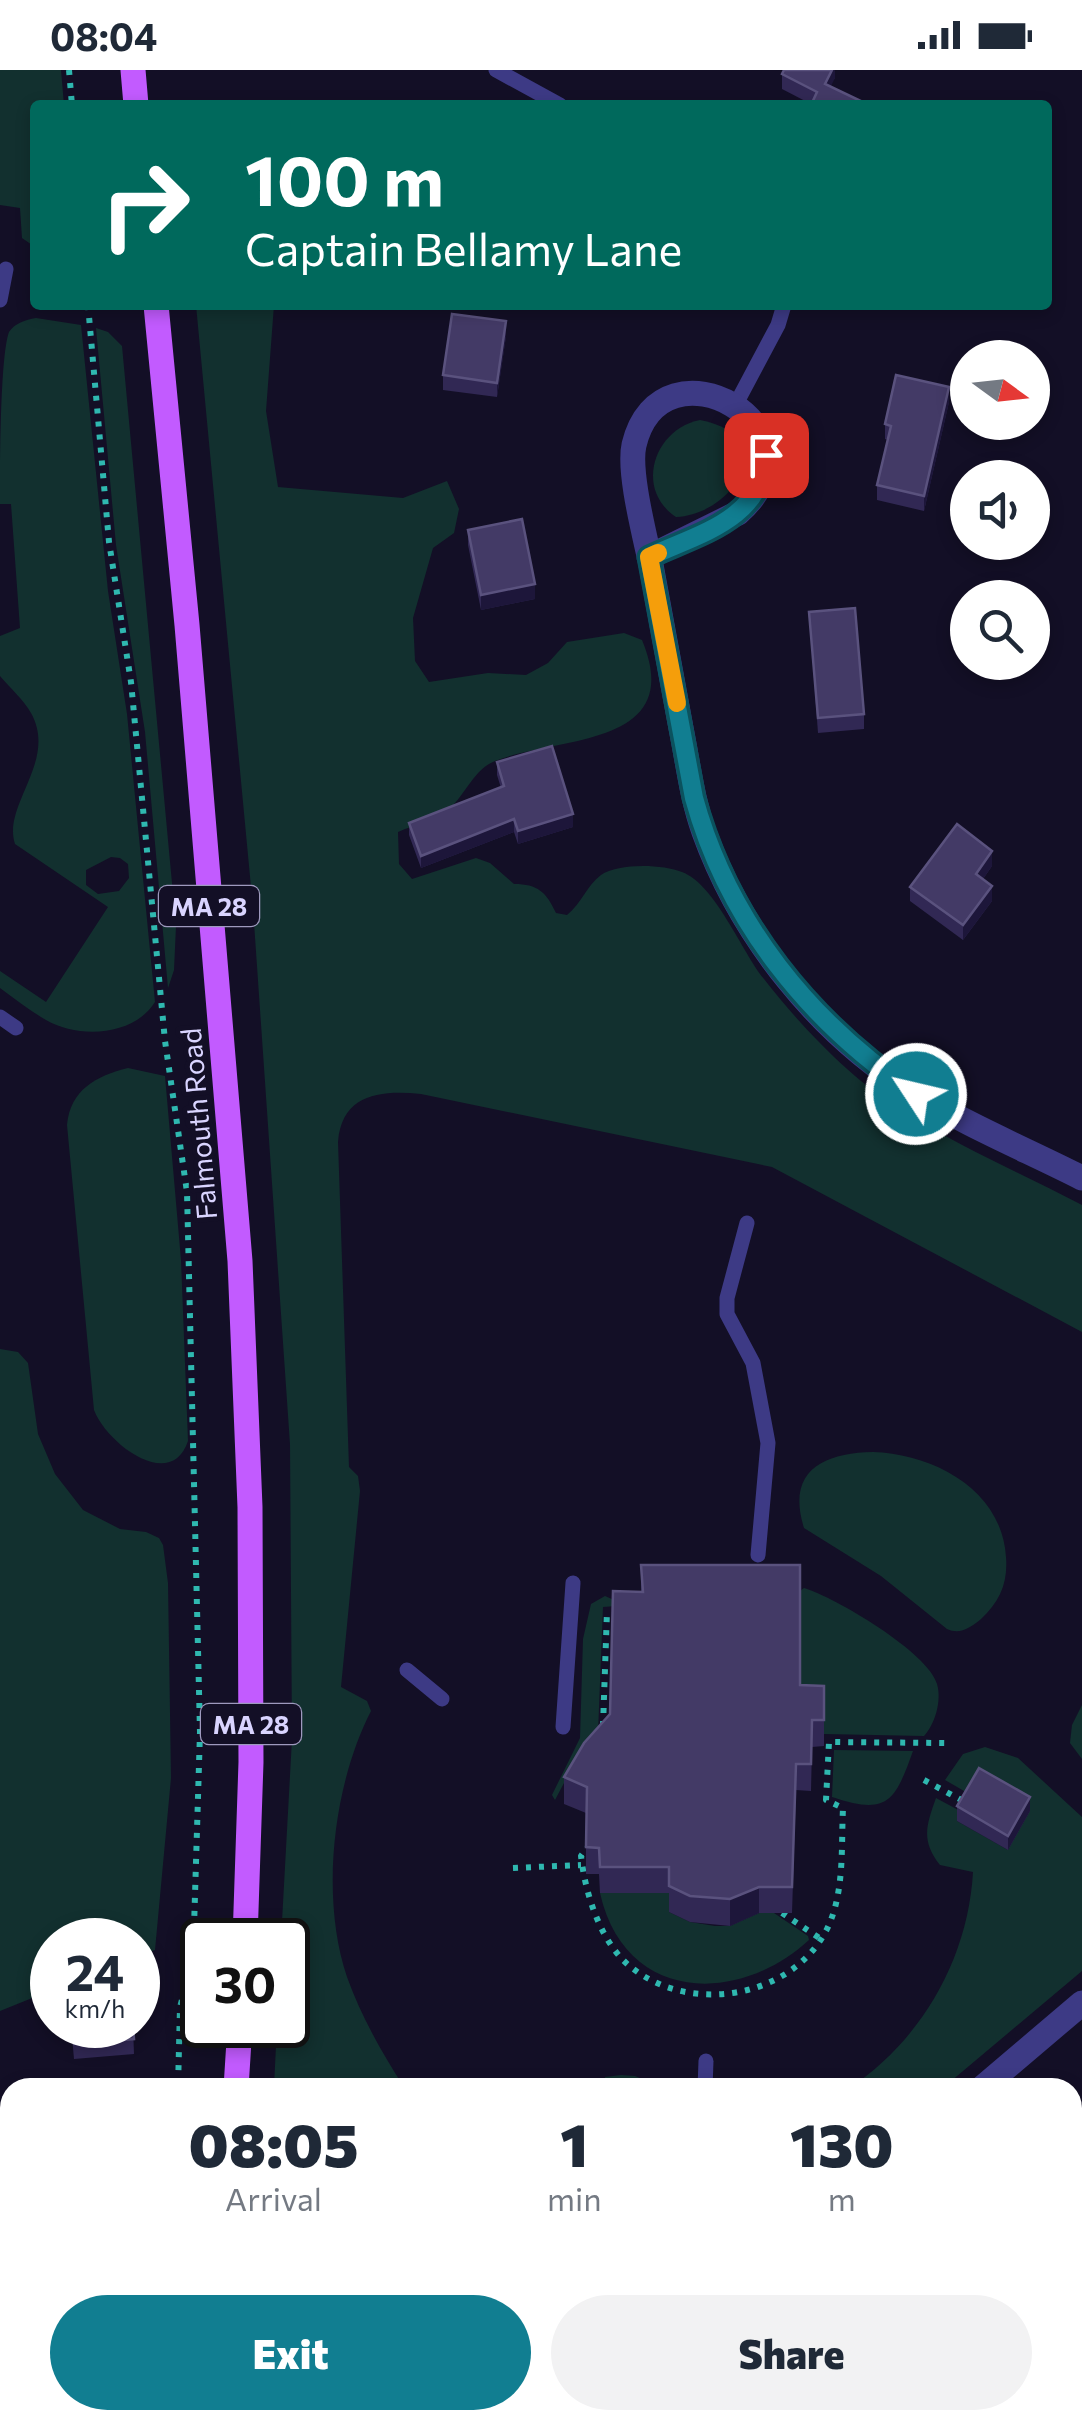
<!DOCTYPE html>
<style>
:root{--surface:#fff;--page:#f2f2f3;--text:#1f2937;--muted:#747a83;--accent:#117e91}
body{margin:0;font-family:Commissioner,sans-serif;background:var(--page);color:var(--text);height:100vh;display:flex;flex-direction:column;font-size:38px;white-space:nowrap}
*{box-sizing:border-box;margin:0}
p{font-size:32px;color:var(--muted)}
.icon{flex:none;width:55px;height:55px;fill:none;stroke:currentColor;stroke-width:2;stroke-linecap:round;stroke-linejoin:round}
.map{position:relative;flex:1;overflow:hidden}
.drawer{position:absolute;left:0px;top:2008px;width:1082px;height:352px;display:flex;flex-direction:column;background:var(--surface);border-radius:30px 30px 0 0;box-shadow:0 5px 15px #0003}
.drawer>*{flex:none}
.guide{position:absolute;left:30px;top:30px;width:1022px;height:210px;border-radius:10px;box-shadow:0 5px 15px #0003;background:#00695c;color:#fff;overflow:hidden}
.needle{width:65px;rotate:105deg}
.tools{position:absolute;left:950px;top:270px;display:grid;gap:20px}
.tools a{display:grid;place-items:center;width:100px;height:100px;border-radius:50%;background:var(--surface);box-shadow:0 5px 15px #0003;font-size:50px}
.speed{position:absolute;left:30px;top:1848px;display:flex;gap:20px;font-size:50px;font-weight:700;text-align:center}
.speed>*{display:grid;place-content:center;width:130px;height:130px;border-radius:50%;background:var(--surface);box-shadow:0 5px 15px #0003;line-height:1}
.speed small{font-size:25px;font-weight:400}
.speed .limit{border:5px solid #111;border-radius:15px;background:#fff;color:#111}
.pin{position:absolute;display:grid;place-items:center;width:85px;height:85px;color:#fff;margin:-42px;border-radius:20px;box-shadow:0 5px 15px #0006}
.me{position:absolute;width:110px;margin:-55px;rotate:305deg;stroke-linejoin:round;filter:drop-shadow(0 0 8px #0008)}
.turn{display:flex;align-items:center;gap:35px;height:210px;padding:0 50px;font-size:45px}
.turn .icon{width:130px;height:130px;stroke-width:2.5}
.turn b{display:block;font-size:70px;line-height:85px}
.eta{display:flex;justify-content:space-evenly;align-items:center;height:170px;text-align:center}
.eta b{font-size:60px;font-weight:800;line-height:70px}
.cta{display:flex;gap:20px;margin-top:auto;padding:20px 50px}
.cta a{flex:1;height:115px;border-radius:60px;background:var(--accent);color:#fff;font-size:40px;font-weight:800;line-height:115px;text-align:center}
.cta a+a{background:var(--page);color:var(--text)}
.status{display:flex;justify-content:space-between;align-items:center;height:70px;padding:0 50px;background:var(--surface);direction:ltr}
.status svg{height:28px;fill:currentColor}
.map>svg:first-child{display:block}
.green{fill:#12302f;fill-rule:evenodd}
.lines{fill:none;stroke-linecap:round;stroke-linejoin:round}
.path{stroke:#2fb8b0;stroke-width:6;stroke-dasharray:5 8;stroke-linecap:butt}
.lane{stroke:#3d3a85;stroke-width:15}
.street{stroke:#3d3a85;stroke-width:25}
.secondary{stroke:#6f6bff;stroke-width:25}
.primary{stroke:#c25bff;stroke-width:25}
.wall{fill:#312854}
.shaded-wall{fill:#1d163a}
.building{fill:#433a66;stroke:#5a527e;stroke-width:2.5}
.route-casing{stroke:#0b525e;stroke-width:25}
.route{stroke:#117e91;stroke-width:18}
.slow{stroke:#f59e0b;stroke-width:18}
.labels{text-anchor:middle;dominant-baseline:central;stroke-width:10;stroke-linejoin:round;paint-order:stroke}
.shield{fill:#130f26;stroke:#9e99be;stroke-width:2.5}
.shield-label{font-size:25px;font-weight:bold;fill:#d9d4ff}
.street-label{font-size:28px;fill:#d9d4ff;stroke:#130f26}
</style>
<div class="status"><b>08:04</b><svg viewBox="0 0 49 12"><path d="M0 12V9h3v3zM5 12V6h3v6zM10 12V3h3v9zM15 12V0h3v12zM26 1h20v11H26zM47 4h2v5h-2z"/></svg></div>
<div class="map">
<svg width="1082" height="2358" viewBox="0 0 1082 2358">
<rect width="100%" height="100%" fill="#130f26"/>
<g class="green">
<path d="M0 0H61L64 35H35V177L22 168 20 138 0 135Z"/>
<path d="M196 235H274L266 341 278 417 403 428 447 411 459 439 454 463 433 478 413 548 415 591 429 612 488 603 526 605 548 593 567 572 624 563 642 570C687 678 558 666 495 691 475 699 467 721 453 735 441 748 414 755 398 762L399 794 412 809 476 788 490 793 514 814C538 814 546 822 556 843L567 845C581 834 587 815 601 805 618 793 662 794 682 802 715 814 742 882 764 909 803 959 853 1011 907 1044 963 1078 1024 1105 1082 1135V1262L772 1097 421 1024C380 1020 342 1024 338 1072L349 1397 358 1406 360 1421 341 1617 367 1631 371 1641C333 1715 320 1827 347 1907 361 1946 382 1983 404 2017H274L277 1955H288V1870H281L292 1669 290 1374 253 838Z"/>
<path d="M36 248 81 255 108 521 127 644 155 932C134 966 79 969 46 950 30 941 15 929 0 918V901L46 932 108 837 15 774C2 735 58 691 31 643 24 630 10 618 0 606V566L20 558 11 434H0C0 400 0 286 9 262 15 253 25 250 36 248ZM111 787 120 788 128 794 129 808 119 821 98 824 86 815V800Z"/>
<path d="M96 258 108 262 122 276 176 856 174 900 168 918 145 662 116 475Z"/>
<path d="M700 350C785 367 732 445 676 447 634 419 654 359 700 350Z"/>
<path d="M128 998 165 1006 181 1190 188 1371C171 1422 107 1374 94 1340L67 1055C70 1020 96 1006 128 998Z"/>
<path d="M0 1279 18 1282 28 1293 38 1364 55 1404 83 1440 120 1459 146 1462 159 1468 163 1475 168 1513 171 1708 155 1880 138 1886V1870H52V1920L0 1941Z"/>
<path d="M873 1382C934 1384 1002 1420 1006 1487 1008 1513 1000 1531 981 1549 970 1558 960 1565 947 1559L881 1506 804 1458C786 1401 823 1383 873 1382Z"/>
<path d="M804 1518C835 1527 929 1583 937 1614 942 1631 935 1654 924 1666L824 1664V1642L800 1641V1521Z"/>
<path d="M605 1526 614 1530 616 1536 603 1537 598 1663 573 1696 555 1730 552 1725 580 1668 583 1569 591 1534Z"/>
<path d="M1082 1635V1689L1070 1673 1072 1655Z"/>
<path d="M985 1677 1018 1688 1082 1747V1901L944 2017 850 2018C922 1969 968 1889 973 1802L940 1795C921 1771 926 1756 936 1728L962 1742 957 1751 1008 1780 971 1725 945 1710 963 1684Z"/>
<path d="M834 1680 913 1681C895 1731 888 1746 832 1727Z"/>
<path d="M600 1823H669V1842L690 1852 715 1856H730L759 1843H774L808 1866 809 1870C736 1937 624 1931 600 1823Z"/>
<path d="M621 2005 635 2006 661 2017H592L606 2015 605 2007Z"/>
<rect x="251" y="2350" width="66" height="8"/>
<path d="M742 2350H915L925 2358H744Z"/>
</g>
<g class="lines">
<g class="path">
<path d="M69 0 72 35"/>
<path d="M88 235 109 472 131 612 165 971 187 1122 200 1662 193 1890 180 1937 178 2018"/>
<path d="M603 1656 607 1541"/>
<path d="M924 1710 965 1732"/>
<path d="M590 1774 581 1786C585 1821 598 1864 623 1890 681 1947 791 1931 827 1859 845 1822 841 1777 843 1738L826 1730 829 1672 945 1673"/>
<path d="M513 1798 581 1795"/>
<path d="M782 1843 821 1869"/>
<path d="M159 2358 160 2350"/>
<path d="M322 2358V2350"/>
</g>
<g class="lane">
<path d="M496 0 560 35"/>
<path d="M0 230 6 199"/>
<path d="M736 334 778 255 784 235"/>
<path d="M0 947 16 958"/>
<path d="M747 1153 727 1228V1244L753 1293 768 1373 758 1485"/>
<path d="M407 1600 442 1629"/>
<path d="M563 1657 573 1513"/>
<path d="M705 2018 706 1991"/>
</g>
<g class="street">
<path d="M649 487 738 443C834 359 661 261 634 375 628 402 645 466 651 495 661 549 671 604 681 658 688 693 692 729 704 762 742 867 819 963 914 1022 966 1055 1027 1080 1082 1108"/>
<path d="M982 2018 1082 1933"/>
</g>
<g class="secondary">
<path d="M0 2121H10"/>
<path d="M949 2350 960 2358"/>
</g>
<g class="primary">
<path d="M133 0 136 35"/>
<path d="M156 235 187 555 240 1191 250 1437 251 1692 245 1870"/>
<path d="M236 2018 240 1955"/>
<path d="M214 2358V2350"/>
</g>
</g>
<g class="wall">
<path d="M835 0V8L811 34 782 19V4Z"/>
<path d="M506 266 497 327 443 320V305Z"/>
<path d="M949 332 924 441 877 430V415L888 370 885 369V354Z"/>
<path d="M468 460 535 529 481 540 468 475Z"/>
<path d="M809 542 864 644V659L818 663Z"/>
<path d="M497 692 573 757 518 774 514 762 421 798 409 765V753L501 718 497 705Z"/>
<path d="M992 796 983 809 992 831 963 870 910 831V817Z"/>
<path d="M641 1495 800 1615 824 1616V1676L812 1677 811 1721 796 1720 792 1843H759L730 1856 690 1852 669 1842V1823H600L599 1804H586V1743L564 1734V1707L610 1644 641 1522Z"/>
<path d="M957 1736 1030 1741 1008 1780 957 1751Z"/>
<path d="M71 1955H133L134 1984 74 1989Z"/>
</g>
<g class="shaded-wall">
<path d="M832 0H835V8L825 28V14Z"/>
<path d="M506 251V266L497 327V313Z"/>
<path d="M949 317V332L924 441V426Z"/>
<path d="M535 514V529L481 540V525Z"/>
<path d="M573 744V757L518 774V761Z"/>
<path d="M514 749V762L421 798V786Z"/>
<path d="M992 781V796L976 819V804Z"/>
<path d="M992 816V831L963 870V855Z"/>
<path d="M1030 1727V1741L1008 1780V1766Z"/>
<path d="M759 1817V1843L730 1856V1829Z"/>
</g>
<g class="building">
<path d="M784 0H832L825 14 869 35H811L817 22 782 4Z"/>
<path d="M452 244 506 251 497 313 443 305Z"/>
<path d="M896 305 949 317 924 426 877 415 891 356 885 354Z"/>
<path d="M522 449 535 514 481 525 468 460Z"/>
<path d="M855 538 864 644 818 648 809 542Z"/>
<path d="M552 676 573 744 518 761 514 749 421 786 409 753 504 716 497 692Z"/>
<path d="M957 754 992 781 976 804 992 816 963 855 910 817Z"/>
<path d="M641 1495H800V1615L824 1616V1650H812L811 1694H796L792 1817H759L730 1829 690 1826 669 1816V1797H600L599 1778 586 1777 587 1717 564 1707 584 1673 610 1644 613 1521 643 1522Z"/>
<path d="M979 1698 1030 1727 1008 1766 957 1736Z"/>
<path d="M73 1955H133L134 1969 74 1974Z"/>
<path d="M46 2350H96L97 2358H47Z"/>
</g>
<g class="lines">
<defs>
<path id="route" d="M766 385C762 450 700 463 649 487L694 728C728 852 810 953 916 1024"/>
</defs>
<use href="#route" class="route-casing"/>
<use href="#route" class="route"/>
<path class="slow" d="M658 483 649 487 677 633"/>
</g>
<g class="labels">
<g class="shield">
<rect x="159" y="816" width="100" height="40" rx="8"/>
<rect x="201" y="1634" width="100" height="40" rx="8"/>
</g>
<g class="shield-label">
<text x="209" y="836">MA 28</text>
<text x="251" y="1654">MA 28</text>
</g>
<g class="street-label">
<text transform="translate(198 1054) rotate(-95)">Falmouth Road</text>
</g>
</g>
</svg>
<div class="tools">
<a><svg class="needle" viewBox="-14 -14 28 28"><path d="M0-13l5 13h-10z" fill="#e53935"/><path d="M0 13l5-13h-10z" fill="#747a83"/></svg></a>
<a><svg class="icon" aria-label="sound" viewBox="0 0 24 24"><path d="M4 9h4l5-4v14l-5-4H4zM17 9q2 3 0 6"/></svg></a>
<a><svg class="icon" aria-label="search" viewBox="0 0 24 24"><circle cx="10" cy="10" r="6"/><path d="M15 15l6 6"/></svg></a>
</div>
<div class="speed"><div>24<small>km/h</small></div><div class="limit">30</div></div>
<div class="pin" style="left:766px;top:385px;background:#d93025"><svg class="icon" aria-label="arrive" viewBox="0 0 24 24"><path d="M6 21V4h12l-3 4 3 4H6"/></svg></div>
<svg class="me" style="left:916px;top:1024px" viewBox="-20 -20 40 40"><circle r="17" fill="#117e91" stroke="#fff" stroke-width="3"/><path d="M0-11L8 9 0 5-8 9z" fill="#fff"/></svg>
<div class="guide">
<div class="turn"><svg class="icon" aria-label="right" viewBox="0 0 24 24"><path d="M7 20v-9h11M14 6l5 5-5 5"/></svg><div><b>100 m</b>Captain Bellamy Lane</div></div>
</div>
<section class="drawer">
<div class="eta">
<div><b>08:05</b><p>Arrival</p></div>
<div><b>1</b><p>min</p></div>
<div><b>130</b><p>m</p></div>
</div>
<div class="cta"><a>Exit</a><a>Share</a></div>
</section>
</div>
